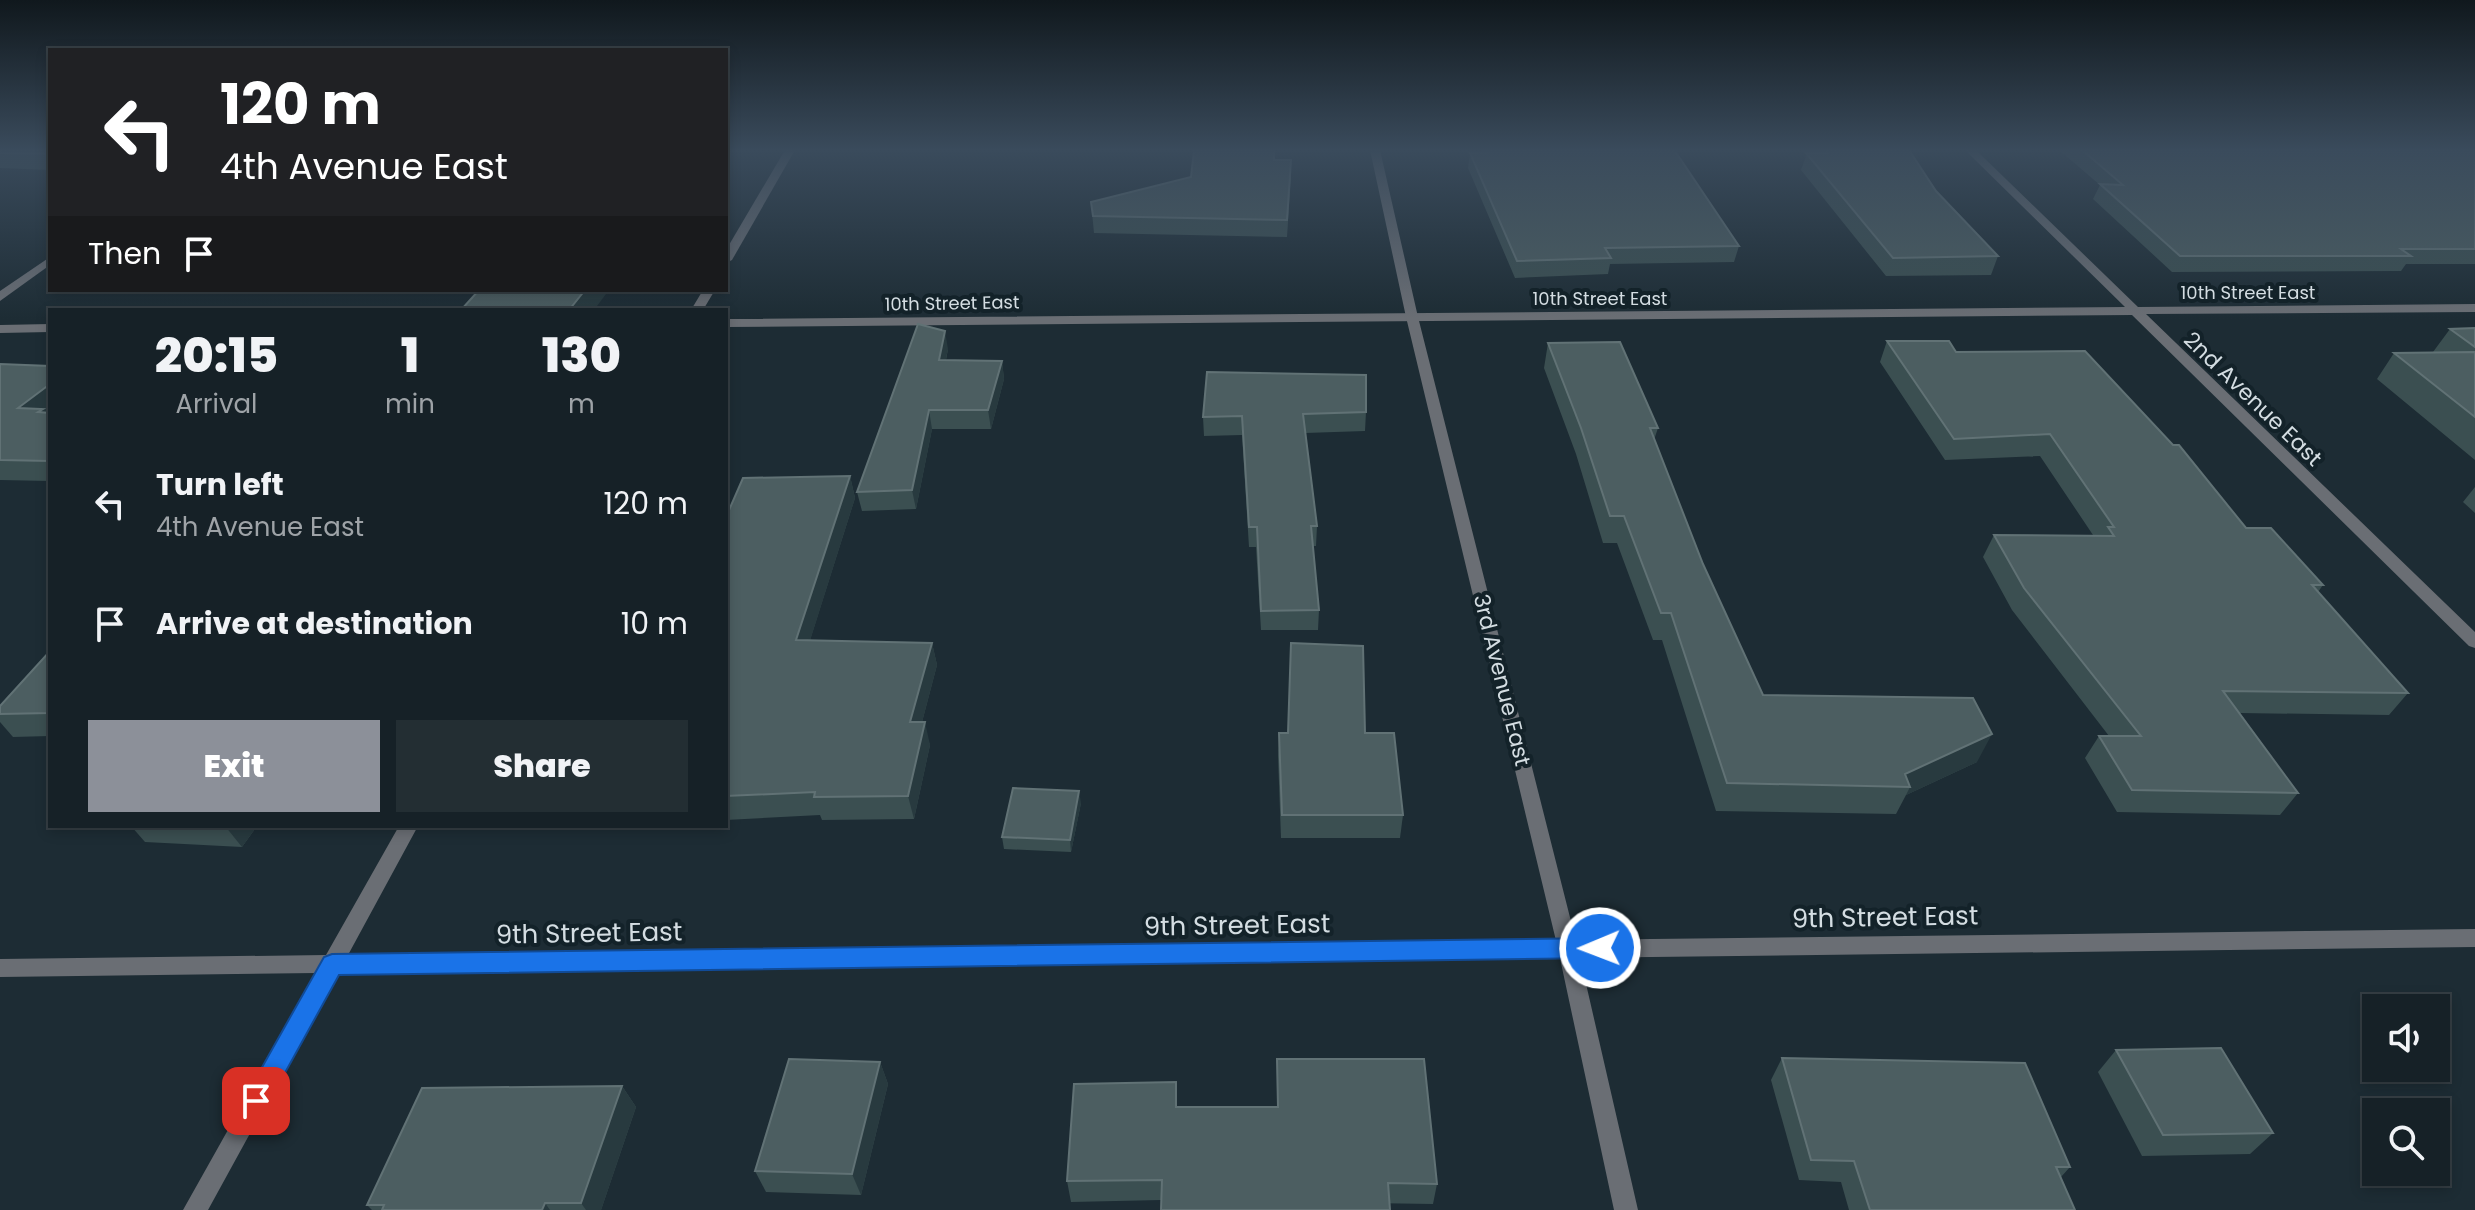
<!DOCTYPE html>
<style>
:root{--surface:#162127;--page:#232e33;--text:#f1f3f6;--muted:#9ea3a7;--line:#353e44;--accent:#8c9099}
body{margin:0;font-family:Poppins,sans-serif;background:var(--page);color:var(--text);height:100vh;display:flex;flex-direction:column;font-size:30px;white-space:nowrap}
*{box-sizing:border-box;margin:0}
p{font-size:26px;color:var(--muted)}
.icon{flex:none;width:44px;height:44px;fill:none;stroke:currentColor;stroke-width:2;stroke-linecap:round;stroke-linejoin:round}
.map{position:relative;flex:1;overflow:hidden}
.details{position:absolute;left:48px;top:308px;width:680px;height:520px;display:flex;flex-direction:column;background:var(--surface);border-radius:0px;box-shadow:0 4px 12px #0003,0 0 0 2px var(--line)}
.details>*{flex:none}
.guide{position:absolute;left:48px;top:48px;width:680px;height:244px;border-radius:0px;box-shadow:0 4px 12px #0003,0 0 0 2px var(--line);background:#202124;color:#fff;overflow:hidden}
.fabs{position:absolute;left:2362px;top:994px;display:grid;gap:16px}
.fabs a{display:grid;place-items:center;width:88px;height:88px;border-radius:0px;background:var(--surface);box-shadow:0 4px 12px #0003,0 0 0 2px var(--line);font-size:40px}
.pin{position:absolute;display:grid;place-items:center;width:68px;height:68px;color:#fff;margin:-34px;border-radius:16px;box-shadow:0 4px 12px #0006}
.me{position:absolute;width:88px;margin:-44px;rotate:269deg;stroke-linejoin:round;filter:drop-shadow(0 0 6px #0008)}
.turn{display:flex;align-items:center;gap:28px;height:168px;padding:0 40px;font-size:36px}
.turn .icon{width:104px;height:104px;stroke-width:2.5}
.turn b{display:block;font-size:56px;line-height:68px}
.then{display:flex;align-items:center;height:76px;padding:0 40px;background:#0003;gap:16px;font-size:30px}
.eta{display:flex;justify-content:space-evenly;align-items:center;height:136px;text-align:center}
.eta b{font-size:48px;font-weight:800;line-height:56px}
.cta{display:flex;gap:16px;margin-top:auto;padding:16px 40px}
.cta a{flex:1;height:92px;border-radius:0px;background:var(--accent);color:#fff;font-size:32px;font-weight:800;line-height:92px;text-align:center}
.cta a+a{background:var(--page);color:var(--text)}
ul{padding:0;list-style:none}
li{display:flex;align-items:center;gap:24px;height:120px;padding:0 40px}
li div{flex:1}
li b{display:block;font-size:30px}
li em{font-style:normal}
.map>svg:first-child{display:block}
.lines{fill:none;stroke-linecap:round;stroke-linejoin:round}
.minor{fill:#6a6e74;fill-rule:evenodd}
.tertiary{fill:#6a6e74;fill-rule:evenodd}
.wall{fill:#3b4f51}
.shaded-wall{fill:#283a3f}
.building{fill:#4c5e61;stroke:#617275;stroke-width:2}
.route{fill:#1a73e8;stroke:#114b97;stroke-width:2}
.labels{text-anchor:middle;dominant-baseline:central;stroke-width:8;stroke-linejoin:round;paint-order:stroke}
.far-street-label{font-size:18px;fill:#d4dde2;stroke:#132229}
.street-label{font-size:22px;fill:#d4dde2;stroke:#132229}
.near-street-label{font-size:26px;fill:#d4dde2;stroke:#132229}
</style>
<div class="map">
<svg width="2475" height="1210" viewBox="0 0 2475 1210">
<rect width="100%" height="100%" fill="#1d2c34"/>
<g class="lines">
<g class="minor">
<path d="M785 150H795L732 260 726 263V250Z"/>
<path d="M1965 150H1976L2138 307 2475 304V312L2146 314 2475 632V648L2469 646 2132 315 726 327V319L2125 307Z"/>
<path d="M50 257V265L0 301V291Z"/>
<path d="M703 290H715L703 310H691Z"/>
<path d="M50 324V332L0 333V325Z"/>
<path d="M399 826H418L348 955 2475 929V947L338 973 208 1210H183L316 973 0 977V959L326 955Z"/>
</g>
<path class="tertiary" d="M1370 150H1380L1418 317 1578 949 1638 1210H1614L1558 949 1406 317Z"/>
</g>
<g class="wall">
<path d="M0 150H50V170L0 168Z"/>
<path d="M1484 150H1669L1739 246 1734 262 1610 264 1608 274 1515 278 1468 168 1470 153 1485 152Z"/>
<path d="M1804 150H1909L1936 191 1998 256 1991 275 1886 276 1801 170 1807 153Z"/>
<path d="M2059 150H2475V264H2406L2401 271 2172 272 2093 199 2100 185Z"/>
<path d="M1274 160 1291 177 1287 237 1094 233 1091 202Z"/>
<path d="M2475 328V460L2377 379 2394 353 2433 352 2450 329Z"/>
<path d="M1887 341 1956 352 2246 528 2323 585 2318 592 2408 693 2389 715 2240 713 2298 793 2280 815 2117 812 2085 758 2099 736H2109L2012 610 1983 557 1994 535H2093L2040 456 1945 460 1880 362Z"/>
<path d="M1548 343 1658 428 1654 440 1703 564 1763 695 1977 762 1906 795 1896 814 1716 811 1662 640H1653L1617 543H1603L1576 454 1544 368Z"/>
<path d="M948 349 946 360 1002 361 1004 379 991 429H932L916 509 862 511 857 492Z"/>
<path d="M0 364 50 366V481L0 480Z"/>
<path d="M1366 412 1365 431 1305 433 1317 526 1316 546H1312L1319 610 1318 630H1261L1256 547H1249L1242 435 1204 436 1203 417Z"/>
<path d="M850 476 855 498 810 640 932 643 937 665 922 722 930 745 914 819 822 820 820 815 726 820V517Z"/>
<path d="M2475 487V513L2463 502Z"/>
<path d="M50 651V736L13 737 0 722V706Z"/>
<path d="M1279 733H1365L1403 815 1400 838H1281L1278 756Z"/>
<path d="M1081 803 1071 852 1004 849 1002 837Z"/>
<path d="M131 826H257L242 847 145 842Z"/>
<path d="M2116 1050 2273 1133 2250 1154 2142 1156 2098 1072Z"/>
<path d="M1782 1058 2070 1167 2061 1177 2075 1210H1849L1841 1182 1799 1180 1771 1080Z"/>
<path d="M1277 1059 1437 1184 1433 1204 1161 1200 1071 1202 1067 1181 1277 1107Z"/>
<path d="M880 1062 888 1084 861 1195 766 1192 755 1171Z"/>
<path d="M622 1086 636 1107 601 1210H372L367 1205Z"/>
</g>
<g class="shaded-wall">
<path d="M585 290H609L594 310H569Z"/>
<path d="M945 331 948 349 942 378 939 360Z"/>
<path d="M1002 361 1004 379 991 429 988 410Z"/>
<path d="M50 384V415L18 408Z"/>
<path d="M929 410 932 429 916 509 912 490Z"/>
<path d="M850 476 855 498 803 663 796 640Z"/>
<path d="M932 643 937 665 916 745 910 722Z"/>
<path d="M925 722 930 745 914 819 908 796Z"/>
<path d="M1992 734 1977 762 1906 795 1910 787 1905 774Z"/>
<path d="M1079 791 1081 803 1071 852 1070 840Z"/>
<path d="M225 826H257L242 847Z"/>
<path d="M880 1062 888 1084 861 1195 852 1174Z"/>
<path d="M622 1086 636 1107 601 1210H586L581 1203Z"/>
<path d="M545 1203 550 1210H542Z"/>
</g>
<g class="building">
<path d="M0 150H50V154L0 153Z"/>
<path d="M1194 150H1274V160H1291L1287 220 1093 216 1091 202 1191 177Z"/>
<path d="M1492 150 1675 151 1739 246 1605 248 1611 258 1517 261 1470 153 1493 152Z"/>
<path d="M1825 150H1909L1936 191 1998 256 1893 258 1806 153H1827Z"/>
<path d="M2082 150H2475V249H2401L2411 256H2180L2100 184 2123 185Z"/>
<path d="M479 290H585L569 310H461Z"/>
<path d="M918 324 945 331 939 360 1002 361 988 410H929L912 490 857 492Z"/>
<path d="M2475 328V347L2450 329Z"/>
<path d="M1887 341H1949L1956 352 2085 351 2173 445H2179L2246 528H2271L2323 585H2312L2408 693 2223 691 2298 793 2132 790 2099 736H2141L2024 588 1994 535 2114 536 2108 527H2114L2050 434 1954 439Z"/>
<path d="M1620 342 1658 428H1650L1703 564 1763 695 1973 698 1992 734 1905 774 1910 787 1727 783 1671 613H1661L1624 516H1610L1581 428 1548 343Z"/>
<path d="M2475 352V417L2394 353Z"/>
<path d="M0 364 50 366V384L18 408 43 409 38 412 50 413V461L0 460Z"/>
<path d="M1207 372 1366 375V412L1303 414 1317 526H1311L1319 610 1261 611 1257 527H1249L1242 416 1203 417Z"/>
<path d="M850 476 796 640 932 643 910 722H925L908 796 814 797 815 792 726 796V517L743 478Z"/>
<path d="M1291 643 1363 646 1365 733H1394L1403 815H1282L1279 733H1288Z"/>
<path d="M50 651V713L0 714V706Z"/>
<path d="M1013 788 1079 791 1070 840 1002 837Z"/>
<path d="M2221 1048 2273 1133 2163 1135 2116 1050Z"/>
<path d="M1782 1058 2025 1063 2070 1167H2056L2075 1210H1870L1854 1161 1811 1160Z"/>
<path d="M789 1059 880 1062 852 1174 755 1171Z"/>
<path d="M1277 1059H1424L1437 1184 1388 1183 1390 1210H1161L1162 1180 1067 1181 1074 1084 1176 1082V1107H1278Z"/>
<path d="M622 1086 581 1203H545L542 1210H382L384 1205H367L422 1088Z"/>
</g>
<linearGradient id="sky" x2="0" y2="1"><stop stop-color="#10181d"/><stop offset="0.47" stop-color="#3a4b5c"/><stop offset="1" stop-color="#3a4b5c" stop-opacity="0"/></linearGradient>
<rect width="2475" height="319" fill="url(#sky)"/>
<path class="route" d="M1600 938 1608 941 1611 948 1608 955 1600 958 339 975 265 1109 256 1113 247 1109 243 1101 324 957 332 954Z"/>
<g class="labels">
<g class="far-street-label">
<text x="2248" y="292">10th Street East</text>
<text x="1600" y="298">10th Street East</text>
<text transform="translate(952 303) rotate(-1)">10th Street East</text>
</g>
<g class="street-label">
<text transform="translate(2253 399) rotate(44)">2nd Avenue East</text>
<text transform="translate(1502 680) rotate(76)">3rd Avenue East</text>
</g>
<g class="near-street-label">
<text transform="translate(1885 917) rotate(-1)">9th Street East</text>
<text transform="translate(1237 925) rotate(-1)">9th Street East</text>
<text transform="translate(589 933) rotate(-1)">9th Street East</text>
</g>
</g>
</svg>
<div class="fabs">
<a><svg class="icon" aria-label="sound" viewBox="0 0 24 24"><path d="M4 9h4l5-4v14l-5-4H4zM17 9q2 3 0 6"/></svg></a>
<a><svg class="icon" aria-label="search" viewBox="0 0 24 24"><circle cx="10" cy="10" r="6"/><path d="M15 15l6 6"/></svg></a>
</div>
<div class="pin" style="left:256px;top:1101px;background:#d93025"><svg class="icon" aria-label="arrive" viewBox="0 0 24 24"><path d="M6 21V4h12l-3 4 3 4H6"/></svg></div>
<svg class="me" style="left:1600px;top:948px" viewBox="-20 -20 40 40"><circle r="17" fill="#1a73e8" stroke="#fff" stroke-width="3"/><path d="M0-11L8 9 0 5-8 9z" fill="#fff"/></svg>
<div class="guide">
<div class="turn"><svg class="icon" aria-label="left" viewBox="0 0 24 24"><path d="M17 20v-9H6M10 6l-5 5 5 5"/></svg><div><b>120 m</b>4th Avenue East</div></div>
<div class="then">Then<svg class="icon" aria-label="arrive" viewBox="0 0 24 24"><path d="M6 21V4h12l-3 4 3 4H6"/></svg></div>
</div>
<section class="details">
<div class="eta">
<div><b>20:15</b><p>Arrival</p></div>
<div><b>1</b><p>min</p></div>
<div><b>130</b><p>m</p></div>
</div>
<ul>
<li><svg class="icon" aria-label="left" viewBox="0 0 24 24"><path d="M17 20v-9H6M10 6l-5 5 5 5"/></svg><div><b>Turn left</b><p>4th Avenue East</p></div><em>120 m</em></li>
<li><svg class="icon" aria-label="arrive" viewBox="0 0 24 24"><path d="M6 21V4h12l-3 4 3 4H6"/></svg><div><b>Arrive at destination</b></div><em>10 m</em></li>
</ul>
<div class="cta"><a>Exit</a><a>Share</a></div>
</section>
</div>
